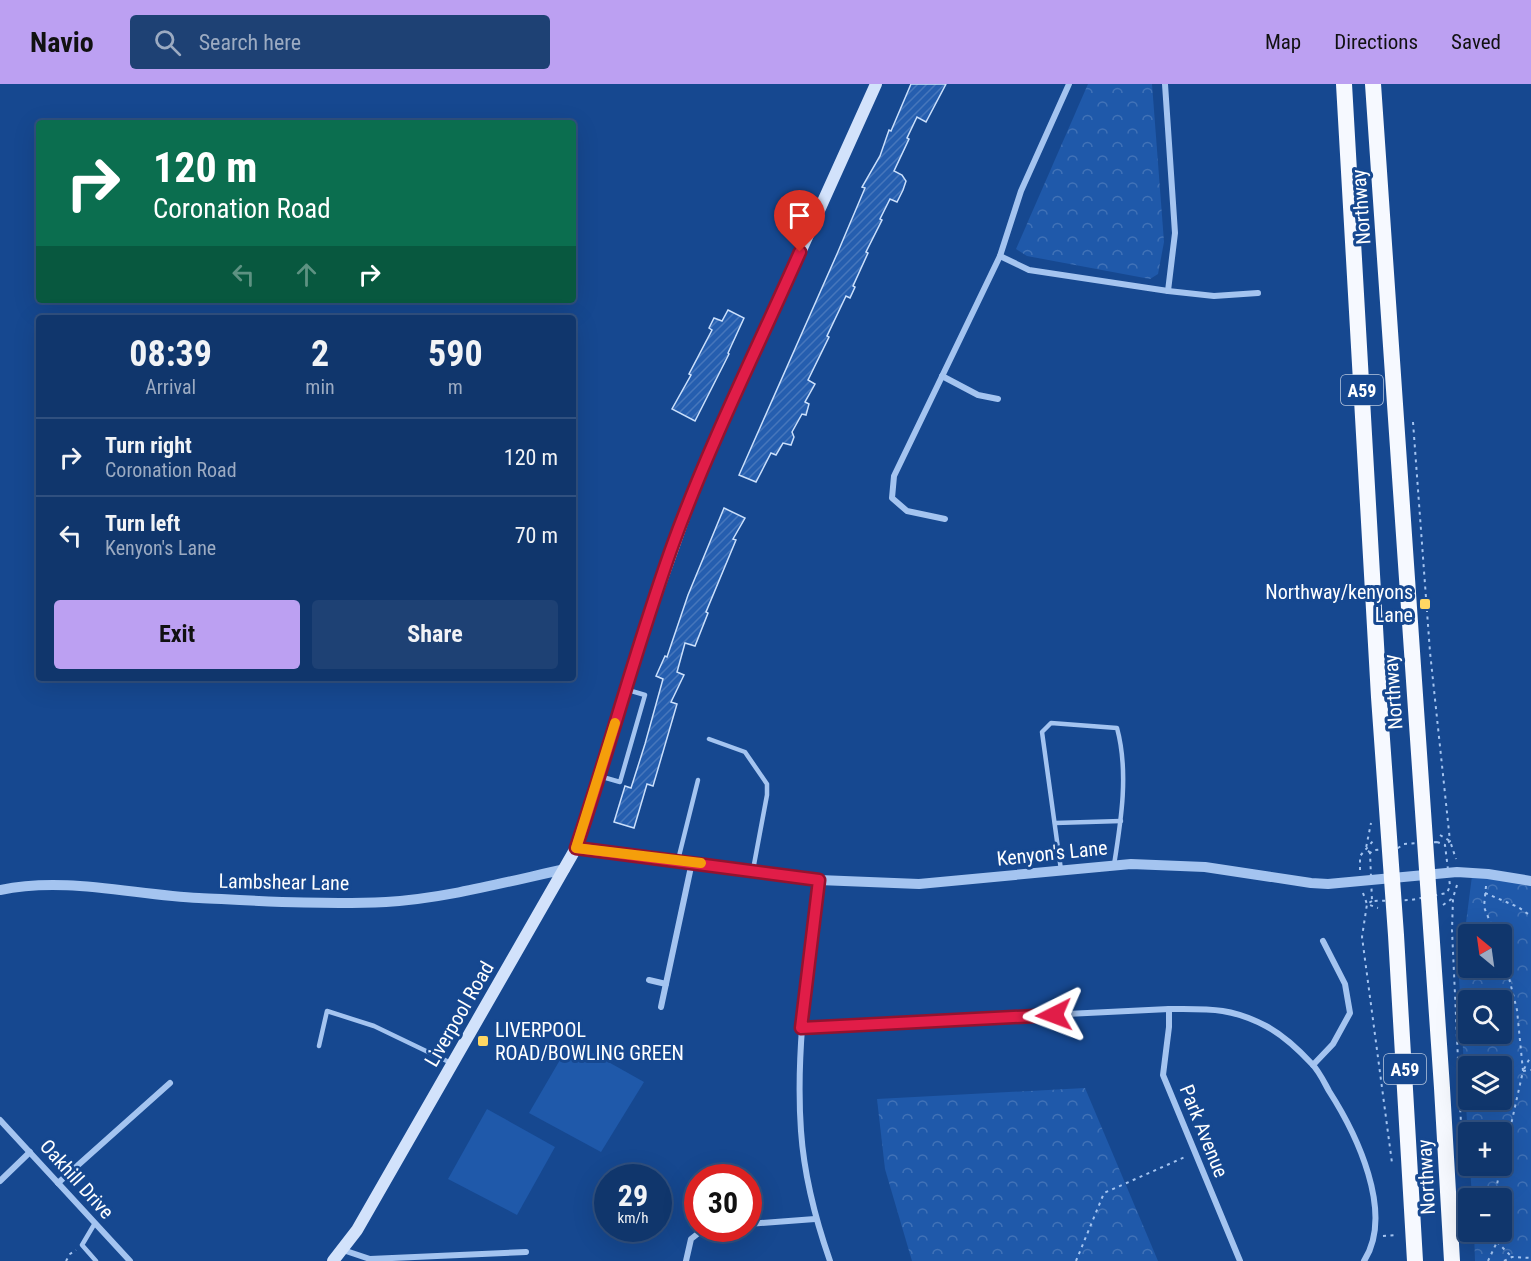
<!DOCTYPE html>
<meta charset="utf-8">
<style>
:root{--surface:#10366c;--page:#1e4174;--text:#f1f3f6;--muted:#9cabc2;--line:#30507f;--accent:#bca0f2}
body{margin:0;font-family:"Roboto Condensed",sans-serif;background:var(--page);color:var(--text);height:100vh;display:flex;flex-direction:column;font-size:22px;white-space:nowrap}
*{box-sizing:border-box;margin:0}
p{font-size:20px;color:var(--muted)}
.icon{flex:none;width:33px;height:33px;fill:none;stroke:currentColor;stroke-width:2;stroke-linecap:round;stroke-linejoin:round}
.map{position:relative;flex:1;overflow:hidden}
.sheet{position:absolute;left:36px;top:231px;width:540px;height:366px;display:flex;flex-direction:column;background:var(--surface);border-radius:6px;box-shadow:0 6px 24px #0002,0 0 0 2px var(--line)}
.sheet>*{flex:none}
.hud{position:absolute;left:36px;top:36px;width:540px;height:183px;border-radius:6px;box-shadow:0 6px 24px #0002,0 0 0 2px var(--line);background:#0b6e4f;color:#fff;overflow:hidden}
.needle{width:39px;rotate:331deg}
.buttons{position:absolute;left:1458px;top:840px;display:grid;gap:12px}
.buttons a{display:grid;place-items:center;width:54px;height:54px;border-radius:6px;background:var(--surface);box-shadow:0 6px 24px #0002,0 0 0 2px var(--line);font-size:30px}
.speed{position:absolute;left:594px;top:1080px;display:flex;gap:12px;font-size:30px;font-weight:700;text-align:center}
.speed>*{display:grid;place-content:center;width:78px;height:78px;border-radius:50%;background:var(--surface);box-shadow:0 6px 24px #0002,0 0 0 2px var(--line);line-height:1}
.speed small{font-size:15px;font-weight:400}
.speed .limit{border:9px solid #d22;background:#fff;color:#111}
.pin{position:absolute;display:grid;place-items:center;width:51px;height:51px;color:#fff;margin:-62px -26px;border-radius:50% 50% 50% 0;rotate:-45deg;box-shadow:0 0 6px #0007}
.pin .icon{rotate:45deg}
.me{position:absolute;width:66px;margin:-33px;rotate:267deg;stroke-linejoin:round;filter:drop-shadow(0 0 4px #0008)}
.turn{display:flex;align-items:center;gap:21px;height:126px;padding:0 18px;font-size:27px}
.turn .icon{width:78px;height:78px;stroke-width:2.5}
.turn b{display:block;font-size:42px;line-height:51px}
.lanes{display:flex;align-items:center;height:57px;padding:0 18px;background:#0003;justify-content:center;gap:30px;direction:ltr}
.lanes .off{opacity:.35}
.eta{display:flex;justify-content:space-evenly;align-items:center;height:102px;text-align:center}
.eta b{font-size:36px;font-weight:700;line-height:42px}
.action{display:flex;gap:12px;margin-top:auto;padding:12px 18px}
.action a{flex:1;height:69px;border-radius:6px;background:var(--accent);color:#111;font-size:24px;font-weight:700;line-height:69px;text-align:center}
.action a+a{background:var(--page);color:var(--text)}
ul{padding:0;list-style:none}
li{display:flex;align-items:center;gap:18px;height:78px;padding:0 18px;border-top:2px solid var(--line)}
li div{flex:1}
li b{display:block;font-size:22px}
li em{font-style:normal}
header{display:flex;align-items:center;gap:36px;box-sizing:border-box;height:84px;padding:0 30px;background:var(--accent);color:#111}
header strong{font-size:28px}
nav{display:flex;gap:33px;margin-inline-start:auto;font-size:21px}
.search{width:420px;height:54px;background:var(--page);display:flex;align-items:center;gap:15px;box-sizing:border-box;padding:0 21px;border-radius:6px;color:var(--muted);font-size:22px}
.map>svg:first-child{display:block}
.park{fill:url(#park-crowns);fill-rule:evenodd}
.garden{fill:#1f59aa}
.building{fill:url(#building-hatch);stroke:#cadffb;stroke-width:1.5}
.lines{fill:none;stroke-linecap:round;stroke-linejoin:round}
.path{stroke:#a4c4f0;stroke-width:2;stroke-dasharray:3 4.5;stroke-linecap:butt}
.service{stroke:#a4c4f0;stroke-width:4.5}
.minor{stroke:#a4c4f0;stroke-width:6}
.tertiary{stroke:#a4c4f0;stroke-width:10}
.secondary{stroke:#d2e2fb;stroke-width:12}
.trunk{stroke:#f6f9ff;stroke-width:16}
.route-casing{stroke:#92132f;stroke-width:15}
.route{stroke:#e11d48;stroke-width:10}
.slow{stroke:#f59e0b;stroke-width:10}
.poi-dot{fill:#ffd763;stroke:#164890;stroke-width:2}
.labels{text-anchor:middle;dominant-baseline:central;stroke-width:6;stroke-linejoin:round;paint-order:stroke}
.shield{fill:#164890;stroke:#b9c8de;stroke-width:1.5}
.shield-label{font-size:18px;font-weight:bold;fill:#fff}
.street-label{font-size:20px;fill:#fff;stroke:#164890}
.poi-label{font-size:20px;fill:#fff;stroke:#164890;text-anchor:end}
</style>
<header>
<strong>Navio</strong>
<div class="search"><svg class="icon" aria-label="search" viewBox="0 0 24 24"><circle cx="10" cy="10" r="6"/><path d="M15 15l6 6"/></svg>Search here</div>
<nav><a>Map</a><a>Directions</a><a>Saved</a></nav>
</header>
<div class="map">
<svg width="1531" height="1177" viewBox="0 0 1531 1177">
<defs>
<pattern id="park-crowns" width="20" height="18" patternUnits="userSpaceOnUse" patternTransform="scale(1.5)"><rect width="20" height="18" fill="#1f59aa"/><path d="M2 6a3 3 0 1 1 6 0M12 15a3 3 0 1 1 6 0" fill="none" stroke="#4172b7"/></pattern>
<pattern id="building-hatch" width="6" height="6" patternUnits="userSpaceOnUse" patternTransform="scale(1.5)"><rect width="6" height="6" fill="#255eaf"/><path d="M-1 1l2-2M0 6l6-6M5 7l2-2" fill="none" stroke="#4676bb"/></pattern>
</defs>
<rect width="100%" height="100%" fill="#164890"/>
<g class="park">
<path d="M1088 0H1152L1164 158 1158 190 1150 195 1027 172 1016 165Z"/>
<path d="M1472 792 1531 801V1177H1475L1474 1148H1502V1114H1472L1470 1082H1502V1048H1468V1056L1459 893ZM1468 850H1502V884H1468ZM1468 916H1502V950H1468ZM1468 982H1502V1016H1468Z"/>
<path d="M1085 1004 1158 1177H912L885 1085 877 1015Z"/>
</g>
<g class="garden">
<path d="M571 957 644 998 601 1068 529 1029Z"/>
<path d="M487 1025 555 1063 517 1131 448 1095Z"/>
</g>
<g class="building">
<path d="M911 0H946L926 38 917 33 907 54 909 55 894 87 902 91 906 97 903 106 897 118 890 115 880 135 882 136 866 168 868 169 853 202 855 203 850 214 846 212 827 252 829 253 808 296 815 300 805 318 809 320 806 331 802 330 792 348 794 353 791 361 783 359 776 371 771 369 756 398 739 391 837 170 865 104 862 103 880 72 889 46 891 47Z"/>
<path d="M728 226 744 234 728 269 729 270 695 337 672 325 691 291 689 290 712 246 709 244 714 234 722 237Z"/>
<path d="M724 424 745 434 733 455 736 456 706 528 708 529 695 562 685 559 677 588 684 591 671 618 677 620 653 702 647 700 634 744 614 738 625 702 631 704 645 660 663 595 656 592 665 572 667 573 688 511Z"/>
</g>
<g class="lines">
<g class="path">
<path d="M1413 338 1430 568 1450 757 1445 761"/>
<path d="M1440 751 1450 757 1456 775"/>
<path d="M1437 758 1445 761 1450 802 1447 809 1411 816 1372 817 1370 769 1374 766 1398 764 1404 760Z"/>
<path d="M1370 769 1366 764 1371 739"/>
<path d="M1360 786V772L1373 757"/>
<path d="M1457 801 1453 814 1452 846 1461 1040"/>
<path d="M1486 802 1484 823 1495 850"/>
<path d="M1363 809 1367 820 1378 824"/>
<path d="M1485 809 1518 823 1531 832"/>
<path d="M1372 817 1367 820 1362 853 1392 1079"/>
<path d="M1443 821 1453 814"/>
<path d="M1502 866 1517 926 1523 987 1502 1081"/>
<path d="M1524 985 1531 972"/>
<path d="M1523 987 1531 986"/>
<path d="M1494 1114 1501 1082"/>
<path d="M1383 1152 1398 1151"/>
<path d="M1497 1158 1512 1173"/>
<path d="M66 1177 70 1170 76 1166"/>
<path d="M1076 1177 1104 1109 1185 1073"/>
<path d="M1488 1177 1497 1158 1494 1148"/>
<path d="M1504 1177 1512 1173 1531 1174"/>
</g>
<g class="service">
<path d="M709 655 745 668 767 700V711L753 786"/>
<path d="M599 692 620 698 645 611 628 606"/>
<path d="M1055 739 1121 737"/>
<path d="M678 776 698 696"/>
<path d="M1061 786 1042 648 1051 639 1117 644C1129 688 1121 737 1114 781"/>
<path d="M319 962 327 927 374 942 451 979"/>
<path d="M95 1139 82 1161 96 1177"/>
</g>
<g class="minor">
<path d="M1165 0 1175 149 1168 207"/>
<path d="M1000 172 1029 186 1168 207 1214 212 1258 209"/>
<path d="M942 292 978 311 998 315"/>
<path d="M945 435 907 427 892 414 894 392 1000 172 1021 107 1069 0"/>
<path d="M819 796C809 879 795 963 801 1047 804 1090 816 1137 830 1177"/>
<path d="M649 896 666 900"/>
<path d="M661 923 692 778"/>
<path d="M1169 925V943L1163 991 1240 1177"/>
<path d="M801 943 1169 925C1208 925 1230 923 1266 942 1283 951 1299 966 1312 980 1319 987 1324 998 1329 1007 1356 1049 1395 1129 1364 1177"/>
<path d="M1313 981 1333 960 1350 929 1345 900 1323 857"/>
<path d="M0 1036 130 1177"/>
<path d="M0 1097 30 1068"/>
<path d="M58 1099 170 999"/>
<path d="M748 1140 815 1135"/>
<path d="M343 1166 370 1175 526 1168"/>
<path d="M686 1177 691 1155 705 1144"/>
</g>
<g class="tertiary">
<path d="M576 764 678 776 819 796 919 800 1131 780 1205 783 1311 799 1328 800 1457 788 1488 790 1531 797"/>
<path d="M0 806C65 792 134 811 199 814 261 817 324 821 386 818 447 814 506 798 565 785"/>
</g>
<path class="secondary" d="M333 1177 357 1146 576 764 647 537 697 397 876 0"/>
<g class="trunk">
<path d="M1344 0 1379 613 1396 851 1415 1177"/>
<path d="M1373 0 1442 1004 1452 1177"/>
</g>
</g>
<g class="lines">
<defs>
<path id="route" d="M800 168C757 265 709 361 673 460 637 560 610 663 576 764L819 796 801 944 1054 931"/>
</defs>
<use href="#route" class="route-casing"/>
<use href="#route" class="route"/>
<path class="slow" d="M615 639 576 764 701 779"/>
</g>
<g class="poi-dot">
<rect x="1419" y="514" width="12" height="12" rx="3"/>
<rect x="477" y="951" width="12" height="12" rx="3"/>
</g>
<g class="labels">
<g class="shield">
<rect x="1341" y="291" width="42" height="30" rx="4.5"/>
<rect x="1384" y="970" width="42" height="30" rx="4.5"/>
</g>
<g class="shield-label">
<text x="1362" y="306">A59</text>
<text x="1405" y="985">A59</text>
</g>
<g class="street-label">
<text transform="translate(1361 123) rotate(-94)">Northway</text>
<text transform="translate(1393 608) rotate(-94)">Northway</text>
<text transform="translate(1052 769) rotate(-6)">Kenyon's Lane</text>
<text transform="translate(284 798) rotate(1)">Lambshear Lane</text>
<text transform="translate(459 930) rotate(-60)">Liverpool Road</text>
<text transform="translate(1204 1047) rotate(68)">Park Avenue</text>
<text transform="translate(1426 1093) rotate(-93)">Northway</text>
<text transform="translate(77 1095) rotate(48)">Oakhill Drive</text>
</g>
<g class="poi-label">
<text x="1413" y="508">Northway/kenyons<tspan x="1413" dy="23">Lane</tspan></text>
<text x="495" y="946" text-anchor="start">LIVERPOOL<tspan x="495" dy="23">ROAD/BOWLING GREEN</tspan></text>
</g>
</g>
</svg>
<div class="buttons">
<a><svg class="needle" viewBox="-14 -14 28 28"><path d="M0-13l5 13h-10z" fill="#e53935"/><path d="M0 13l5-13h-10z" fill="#9cabc2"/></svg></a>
<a><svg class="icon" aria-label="search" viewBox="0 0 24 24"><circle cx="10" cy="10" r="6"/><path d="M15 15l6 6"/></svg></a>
<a><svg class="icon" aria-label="layers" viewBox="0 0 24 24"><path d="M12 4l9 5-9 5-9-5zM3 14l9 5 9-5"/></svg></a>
<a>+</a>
<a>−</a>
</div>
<div class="speed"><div>29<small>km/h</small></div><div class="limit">30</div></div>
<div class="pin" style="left:800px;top:168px;background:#d93025"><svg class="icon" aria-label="arrive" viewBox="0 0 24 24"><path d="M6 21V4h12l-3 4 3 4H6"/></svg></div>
<svg class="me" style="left:1054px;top:931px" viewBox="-20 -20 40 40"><path d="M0-17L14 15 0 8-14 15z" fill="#e11d48" stroke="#fff" stroke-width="4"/></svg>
<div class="hud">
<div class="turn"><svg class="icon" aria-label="right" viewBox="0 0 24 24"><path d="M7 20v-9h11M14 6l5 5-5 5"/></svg><div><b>120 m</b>Coronation Road</div></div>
<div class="lanes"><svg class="icon off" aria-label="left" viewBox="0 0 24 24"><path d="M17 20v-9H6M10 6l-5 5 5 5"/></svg><svg class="icon off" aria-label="ahead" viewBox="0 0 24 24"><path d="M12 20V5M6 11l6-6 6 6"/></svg><svg class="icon" aria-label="right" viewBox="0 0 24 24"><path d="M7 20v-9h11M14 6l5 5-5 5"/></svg></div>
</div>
<section class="sheet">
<div class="eta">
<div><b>08:39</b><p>Arrival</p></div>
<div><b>2</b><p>min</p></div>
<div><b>590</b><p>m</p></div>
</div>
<ul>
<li><svg class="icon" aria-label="right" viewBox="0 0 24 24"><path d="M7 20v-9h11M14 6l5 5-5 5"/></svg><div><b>Turn right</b><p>Coronation Road</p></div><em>120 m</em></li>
<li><svg class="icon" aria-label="left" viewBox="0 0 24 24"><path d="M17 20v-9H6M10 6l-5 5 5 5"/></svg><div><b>Turn left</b><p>Kenyon's Lane</p></div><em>70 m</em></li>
</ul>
<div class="action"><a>Exit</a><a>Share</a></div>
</section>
</div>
